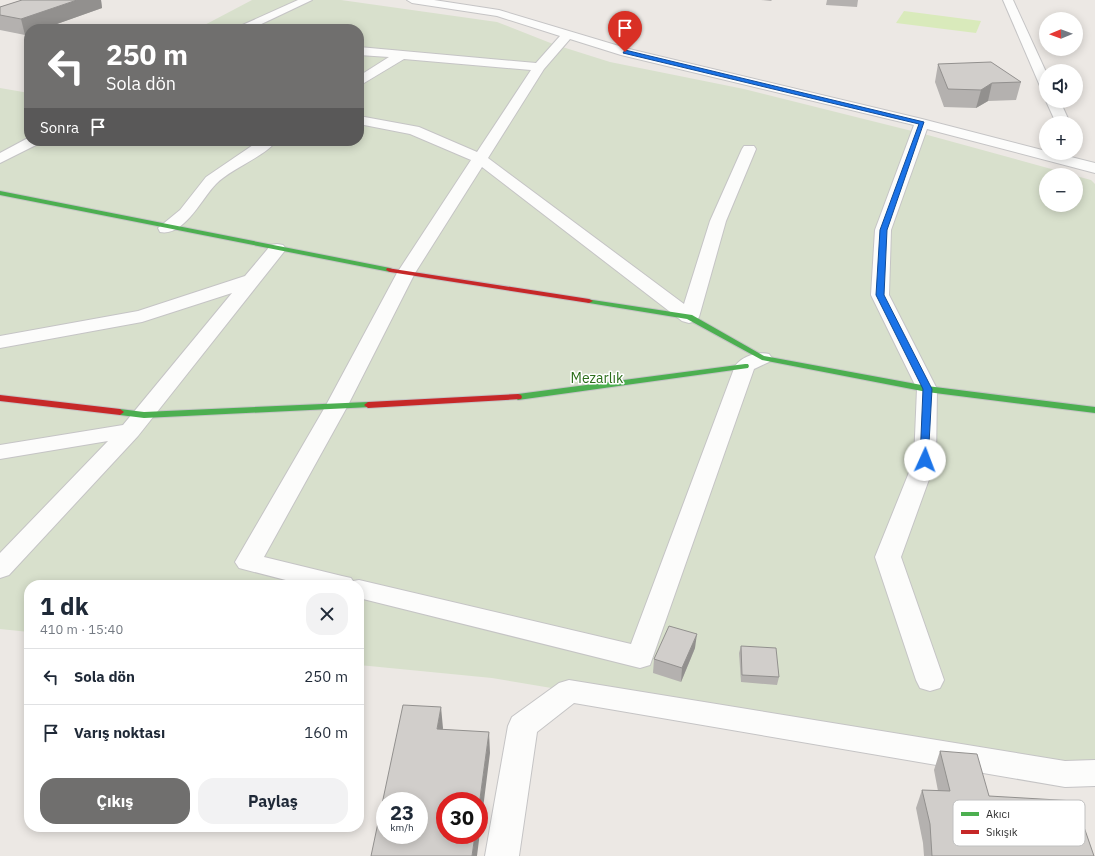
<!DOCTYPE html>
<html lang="tr">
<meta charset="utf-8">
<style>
:root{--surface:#fff;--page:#f2f2f3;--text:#1f2937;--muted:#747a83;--line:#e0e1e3;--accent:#706f6e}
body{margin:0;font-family:"IBM Plex Sans",sans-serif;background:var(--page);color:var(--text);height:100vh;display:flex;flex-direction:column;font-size:15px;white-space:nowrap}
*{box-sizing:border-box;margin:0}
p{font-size:13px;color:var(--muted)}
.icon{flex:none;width:22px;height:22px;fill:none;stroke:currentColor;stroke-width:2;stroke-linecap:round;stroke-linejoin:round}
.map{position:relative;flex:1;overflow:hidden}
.sheet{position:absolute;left:24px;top:580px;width:340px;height:252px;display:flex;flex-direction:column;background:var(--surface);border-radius:16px;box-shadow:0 2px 10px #0003}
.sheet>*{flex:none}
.top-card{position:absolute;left:24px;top:24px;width:340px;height:122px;border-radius:16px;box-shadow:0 2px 10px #0003;background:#706f6e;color:#fff;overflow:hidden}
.needle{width:26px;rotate:269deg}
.tools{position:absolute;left:1039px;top:12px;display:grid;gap:8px}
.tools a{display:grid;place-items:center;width:44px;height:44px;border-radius:50%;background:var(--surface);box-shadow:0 2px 10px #0003;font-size:20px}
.speed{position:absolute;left:376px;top:792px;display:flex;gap:8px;font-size:20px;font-weight:700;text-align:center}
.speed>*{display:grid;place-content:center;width:52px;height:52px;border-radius:50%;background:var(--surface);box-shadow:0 2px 10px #0003;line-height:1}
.speed small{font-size:10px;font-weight:400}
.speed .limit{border:6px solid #d22;background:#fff;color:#111}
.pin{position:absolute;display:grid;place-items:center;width:34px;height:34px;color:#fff;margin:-41px -17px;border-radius:50% 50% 50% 0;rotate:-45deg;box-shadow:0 0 4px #0007}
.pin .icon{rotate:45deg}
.me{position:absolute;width:44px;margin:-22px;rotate:2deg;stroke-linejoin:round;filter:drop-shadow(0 0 3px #0008)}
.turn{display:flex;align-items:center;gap:14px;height:84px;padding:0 16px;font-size:18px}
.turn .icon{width:52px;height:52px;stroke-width:2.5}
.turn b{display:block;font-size:28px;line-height:34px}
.then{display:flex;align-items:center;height:38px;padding:0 16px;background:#0003;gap:8px;font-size:15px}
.round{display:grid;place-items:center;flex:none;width:42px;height:42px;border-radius:16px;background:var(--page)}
.head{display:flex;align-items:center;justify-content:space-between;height:68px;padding:0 16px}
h1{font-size:24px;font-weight:800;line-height:30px}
.action{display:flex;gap:8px;margin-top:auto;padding:8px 16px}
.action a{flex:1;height:46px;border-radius:16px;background:var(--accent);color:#fff;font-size:16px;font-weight:800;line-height:46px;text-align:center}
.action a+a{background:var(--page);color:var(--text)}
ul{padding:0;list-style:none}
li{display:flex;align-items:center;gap:12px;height:56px;padding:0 16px;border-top:1px solid var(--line)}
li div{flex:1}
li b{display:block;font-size:15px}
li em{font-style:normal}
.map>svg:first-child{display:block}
.cemetery{fill:#d8e0cc}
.pitch{fill:#d9eabb}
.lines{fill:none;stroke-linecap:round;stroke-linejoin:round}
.street-casing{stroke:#c5c4c5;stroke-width:2}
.fast-casing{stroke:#c5c4c5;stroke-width:2}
.jam-casing{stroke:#c5c4c5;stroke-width:2}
.street{fill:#fcfcfb;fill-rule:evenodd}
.fast{fill:#4caf50;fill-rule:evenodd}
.jam{fill:#c62828;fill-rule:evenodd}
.wall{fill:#b4b1af}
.shaded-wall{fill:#92908e}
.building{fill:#d1cecb;stroke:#92908e;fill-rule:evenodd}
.route{fill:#1a73e8;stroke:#114b97}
.labels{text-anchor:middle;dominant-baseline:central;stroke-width:3;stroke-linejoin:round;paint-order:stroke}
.park-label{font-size:14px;fill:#2c6e1b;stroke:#fff}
.key{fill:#fff;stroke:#c0c0c0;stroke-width:1}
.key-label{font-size:11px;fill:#2e2e2e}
</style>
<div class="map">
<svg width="1095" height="856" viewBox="0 0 1095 856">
<rect width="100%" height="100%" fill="#ece8e4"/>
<path class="cemetery" d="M252 0H341L497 22 553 44 610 62 744 89 924 134 1073 175H1046V205H1076V176L1091 180 1095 184V777L1065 774 492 678 359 665V585H29V632L0 629V88L29 93V141H359V29H197Z"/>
<path class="pitch" d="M904 11 981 21 976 33 896 23Z"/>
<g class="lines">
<defs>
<g id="street">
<path d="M298 0H312L251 29H236L238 27Z"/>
<path d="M407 0H434L499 10 629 49 922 119 1046 151V153H1055L1095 163V173L927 129 891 230 889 295 937 389 936 460 901 557 944 680 940 688 930 691 920 688 916 680 875 557 914 460 917 389 871 295 875 230 914 125 621 55 570 39 544 69 488 158 684 304 710 221 742 149 744 146H754L756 149 726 221 699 317 696 321 689 323 682 321 482 167 415 273 347 407 264 557 342 576 351 578 353 581 359 580 631 644 735 366C742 356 758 351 769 354L772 358 769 362 754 369 650 665 640 668 359 598V585H305L239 568 235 562 325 407 397 273 471 160 410 134 359 124V116L419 127 477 152 531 70 404 59 359 86V76L389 57 359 55V47L536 63 560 36 497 16 412 3Z"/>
<path d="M1003 0H1013L1046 72V90L1040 86Z"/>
<path d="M1046 101H1060L1070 123H1056Z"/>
<path d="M28 138 29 141H40L38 144 0 163V153Z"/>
<path d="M259 141H276C266 156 230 169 216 184 202 198 184 237 160 232L158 228 180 210 206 177Z"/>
<path d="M277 244 283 245 286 249 283 253 138 436 9 575 0 578V553L108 441 0 459V445L123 425 232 293 142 322 0 348V336L138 311 245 276 271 245Z"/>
<path d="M569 680 1065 761 1095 760V786L1065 787 574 703 537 732 519 856H485L508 726 512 717 559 683Z"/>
</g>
<g id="fast">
<path d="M0 191 390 268 394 270 390 272 0 195Z"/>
<path d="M586 299 692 315 764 356 927 386 1095 407V413L927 392 762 360 687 319 589 303 585 301Z"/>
<path d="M745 364H748L749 366 748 368 518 400 514 397 518 394Z"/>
<path d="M368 402 372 405 371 407 144 418 120 415 116 412 120 409 144 412Z"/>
</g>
<g id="jam">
<path d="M387 268 589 299 593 301 589 303 390 272 386 270Z"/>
<path d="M518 394 521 395 522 397 521 399 368 408 364 405 368 402Z"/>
<path d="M0 395 120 409 124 412 120 415 0 401Z"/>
</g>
</defs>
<use href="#street" class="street-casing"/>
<use href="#fast" class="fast-casing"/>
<use href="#jam" class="jam-casing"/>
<use href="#street" class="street"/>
<use href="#fast" class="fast"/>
<use href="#jam" class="jam"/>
</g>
<g class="wall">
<path d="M22 0H101L102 8 25 35 0 30V7Z"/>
<path d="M761 0H772L771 1Z"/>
<path d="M827 0H858L857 7 826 5Z"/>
<path d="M938 64 1021 82 1016 100 988 101 976 108 944 107 935 82Z"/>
<path d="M741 646 779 677 777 685 741 682 739 653Z"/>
<path d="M695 648 681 682 653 673 654 659Z"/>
<path d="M940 751 989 796 1094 856H924L923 843 916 808 922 790 938 791 934 770Z"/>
</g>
<g class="shaded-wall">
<path d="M77 0H101L102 8 43 29H29V34L25 35 21 19Z"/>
<path d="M992 83 988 101 976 108 981 90Z"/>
<path d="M697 634 695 648 681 682 682 668Z"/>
<path d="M441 707 443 728 439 750 437 729Z"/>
<path d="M489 732 490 753 477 856H472L475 835H479V806Z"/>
</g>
<g class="building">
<path d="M22 0H77L21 19 0 15V7Z"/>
<path d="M991 62 1021 82 992 83 981 90 948 89 938 64Z"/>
<path d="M669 626 697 634 682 668 654 659Z"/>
<path d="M741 646 776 648 779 677 742 675Z"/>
<path d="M403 705 441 707 437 729 489 732 479 806V801H445V835H475L472 856H371ZM385 801H419V835H385Z"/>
<path d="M940 751 977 754 989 796 1075 801 1094 856H932L930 824 922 790 950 791Z"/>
</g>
<path class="route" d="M625 50 924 122 887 230 884 295 932 389 928 462H922L920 460 923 389 876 295 880 230 919 124 623 53Z"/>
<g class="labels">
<g class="park-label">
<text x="597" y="378">Mezarlık</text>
</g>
</g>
<rect x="953" y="800" width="132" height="46" rx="6" class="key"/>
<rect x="961" y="812" width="18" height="4" fill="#4caf50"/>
<rect x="961" y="830" width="18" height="4" fill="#c62828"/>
<g class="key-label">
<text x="986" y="818">Akıcı</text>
<text x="986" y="836">Sıkışık</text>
</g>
</svg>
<div class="tools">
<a><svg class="needle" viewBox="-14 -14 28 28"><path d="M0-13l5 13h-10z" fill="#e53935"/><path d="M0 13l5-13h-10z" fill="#747a83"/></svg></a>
<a><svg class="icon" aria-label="sound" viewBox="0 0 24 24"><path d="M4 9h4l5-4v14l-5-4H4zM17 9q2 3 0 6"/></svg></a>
<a>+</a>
<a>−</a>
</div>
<div class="speed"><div>23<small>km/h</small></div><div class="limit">30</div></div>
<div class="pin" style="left:625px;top:52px;background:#d93025"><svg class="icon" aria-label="arrive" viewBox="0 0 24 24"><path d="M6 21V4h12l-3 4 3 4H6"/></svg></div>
<svg class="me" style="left:925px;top:460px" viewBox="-20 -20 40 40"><circle r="19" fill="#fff"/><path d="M0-13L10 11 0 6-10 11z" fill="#1a73e8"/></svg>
<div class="top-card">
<div class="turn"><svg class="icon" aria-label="left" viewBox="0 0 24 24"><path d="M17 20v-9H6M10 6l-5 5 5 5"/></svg><div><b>250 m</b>Sola dön</div></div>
<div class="then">Sonra<svg class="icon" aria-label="arrive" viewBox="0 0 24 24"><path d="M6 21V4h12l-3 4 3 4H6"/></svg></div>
</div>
<section class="sheet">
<div class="head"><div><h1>1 dk</h1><p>410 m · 15:40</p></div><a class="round"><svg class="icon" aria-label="close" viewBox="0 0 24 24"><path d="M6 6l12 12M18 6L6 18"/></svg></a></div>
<ul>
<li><svg class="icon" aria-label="left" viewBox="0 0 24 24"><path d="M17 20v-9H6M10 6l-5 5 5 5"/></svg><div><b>Sola dön</b></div><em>250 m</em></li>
<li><svg class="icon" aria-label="arrive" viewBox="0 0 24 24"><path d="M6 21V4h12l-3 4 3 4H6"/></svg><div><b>Varış noktası</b></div><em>160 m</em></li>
</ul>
<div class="action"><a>Çıkış</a><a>Paylaş</a></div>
</section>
</div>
